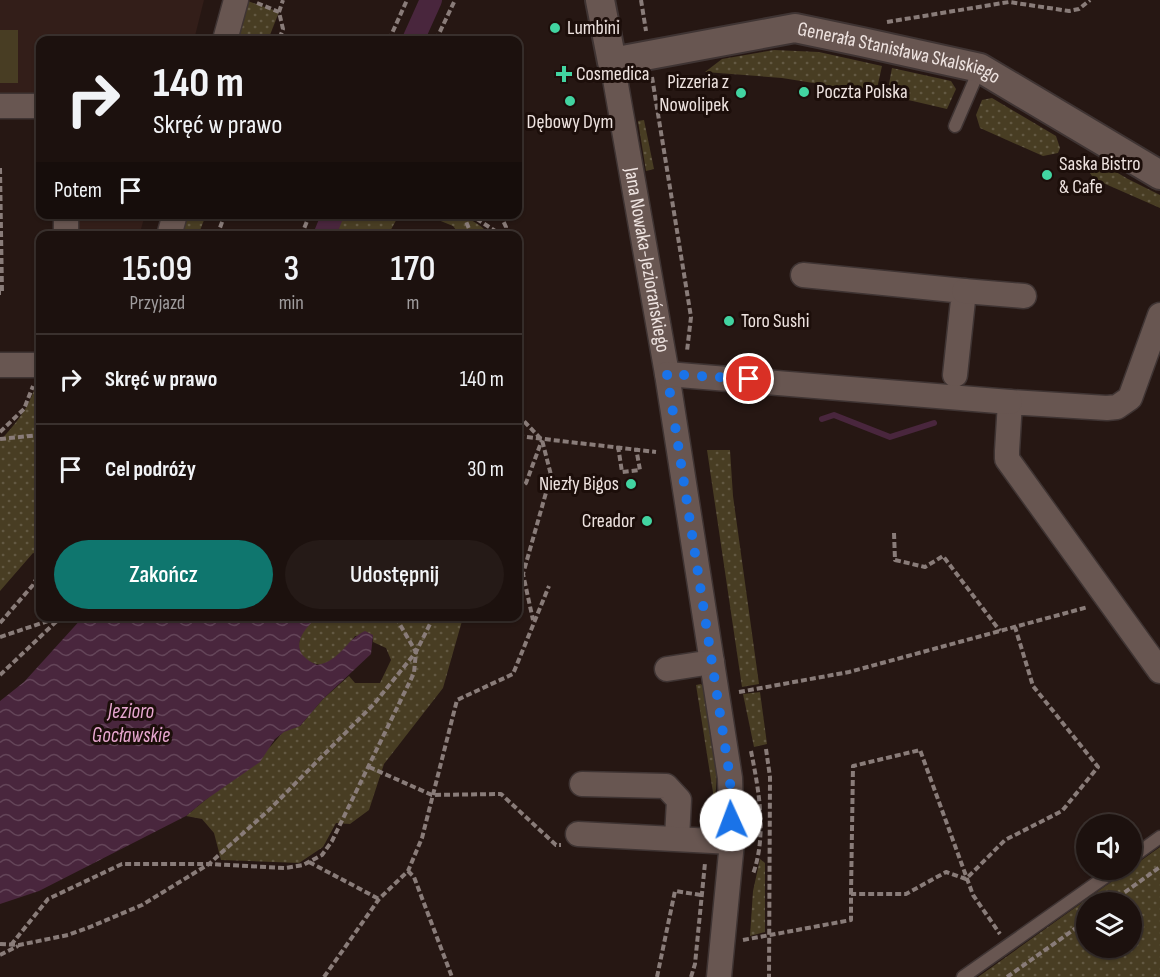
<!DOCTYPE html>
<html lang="pl">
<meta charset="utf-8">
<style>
:root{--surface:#1c110e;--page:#251a17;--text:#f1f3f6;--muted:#a09d9e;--line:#3a312e;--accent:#0f766e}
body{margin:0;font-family:"Sofia Sans Condensed",sans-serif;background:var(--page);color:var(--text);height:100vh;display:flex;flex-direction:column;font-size:22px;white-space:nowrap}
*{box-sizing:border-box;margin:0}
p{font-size:20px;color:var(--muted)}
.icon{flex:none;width:33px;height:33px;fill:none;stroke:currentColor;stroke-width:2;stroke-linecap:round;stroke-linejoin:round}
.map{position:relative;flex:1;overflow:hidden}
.drawer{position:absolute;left:36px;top:231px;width:486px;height:390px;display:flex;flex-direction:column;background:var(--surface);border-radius:12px;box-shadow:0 2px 4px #0004,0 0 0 2px var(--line)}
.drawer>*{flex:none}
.hud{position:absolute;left:36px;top:36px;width:486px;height:183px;border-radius:12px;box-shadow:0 2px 4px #0004,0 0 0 2px var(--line);background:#1c110e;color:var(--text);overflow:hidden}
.buttons{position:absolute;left:1076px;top:814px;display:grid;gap:12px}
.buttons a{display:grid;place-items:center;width:66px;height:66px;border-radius:50%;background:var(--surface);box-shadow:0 2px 4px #0004,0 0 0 2px var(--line);font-size:30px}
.pin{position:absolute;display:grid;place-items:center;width:51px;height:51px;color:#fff;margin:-26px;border:3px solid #fff;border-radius:50%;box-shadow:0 2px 6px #0007}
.me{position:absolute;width:66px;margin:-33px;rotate:358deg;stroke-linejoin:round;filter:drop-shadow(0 0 4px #0008)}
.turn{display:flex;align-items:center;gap:21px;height:126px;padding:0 18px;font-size:27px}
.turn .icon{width:78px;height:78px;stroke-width:2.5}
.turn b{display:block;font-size:42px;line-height:51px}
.then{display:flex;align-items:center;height:57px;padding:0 18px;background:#0003;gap:12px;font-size:22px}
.eta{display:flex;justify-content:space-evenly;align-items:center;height:102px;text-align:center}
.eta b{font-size:36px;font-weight:600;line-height:42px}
.cta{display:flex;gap:12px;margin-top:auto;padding:12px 18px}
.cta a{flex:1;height:69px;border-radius:36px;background:var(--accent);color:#fff;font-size:24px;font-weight:600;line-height:69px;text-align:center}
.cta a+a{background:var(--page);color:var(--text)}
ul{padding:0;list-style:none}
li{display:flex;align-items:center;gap:18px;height:90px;padding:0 18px;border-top:2px solid var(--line)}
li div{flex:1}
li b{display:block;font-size:22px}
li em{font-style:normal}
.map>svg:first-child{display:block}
.built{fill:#331e19}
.grass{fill:url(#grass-dots);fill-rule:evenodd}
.park{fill:#483d23}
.water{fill:url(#water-waves)}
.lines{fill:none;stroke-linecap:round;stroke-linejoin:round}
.stream{stroke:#49263d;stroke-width:6}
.canal{stroke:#49263d;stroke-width:22}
.service-casing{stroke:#3f3433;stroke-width:15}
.minor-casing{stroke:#3f3433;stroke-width:27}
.tertiary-casing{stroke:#3f3433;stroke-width:32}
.path{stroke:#897c79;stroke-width:4;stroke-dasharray:6 3;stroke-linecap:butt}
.service{stroke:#685651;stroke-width:12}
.minor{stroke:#685651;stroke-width:24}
.tertiary{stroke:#685651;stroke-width:28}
.route{stroke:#1a73e8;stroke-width:10;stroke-dasharray:0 18}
.poi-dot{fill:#42d4a1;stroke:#1c0e0a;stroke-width:2}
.labels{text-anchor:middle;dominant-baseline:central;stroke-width:6;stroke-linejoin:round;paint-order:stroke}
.poi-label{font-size:20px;fill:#eee3e0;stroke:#1c0e0a;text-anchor:start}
.street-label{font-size:20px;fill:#eee3e0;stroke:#1c0e0a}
.water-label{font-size:21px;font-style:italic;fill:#e8a7d0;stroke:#1c0e0a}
</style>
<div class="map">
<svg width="1160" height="977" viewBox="0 0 1160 977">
<defs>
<pattern id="grass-dots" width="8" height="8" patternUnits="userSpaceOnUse" patternTransform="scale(1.5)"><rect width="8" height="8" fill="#483d23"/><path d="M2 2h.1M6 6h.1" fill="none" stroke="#635943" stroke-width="1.8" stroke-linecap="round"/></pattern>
<pattern id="water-waves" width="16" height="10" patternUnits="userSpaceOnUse" patternTransform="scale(1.5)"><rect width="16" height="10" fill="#49263d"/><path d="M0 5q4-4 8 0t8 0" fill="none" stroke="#644559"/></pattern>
</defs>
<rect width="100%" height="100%" fill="#261713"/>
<g class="built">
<path d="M0 0H204L194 40H40V95H0Z"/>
<path d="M75 215H145L139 236 76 235Z"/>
</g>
<g class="grass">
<path d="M245 0 279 12 268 40H234Z"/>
<path d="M774 50 819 52 882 66 876 93 782 78 705 72 722 59Z"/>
<path d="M892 68 951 81 956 89 947 109 887 95Z"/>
<path d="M992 98 1056 136 1060 148 1058 153 1043 156 980 128 976 115 982 100Z"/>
<path d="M644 120 654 169 646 171 638 121Z"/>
<path d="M1094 159 1128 179 1160 195V208L1094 179 1084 164 1085 161Z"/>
<path d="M186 215H206L199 233 204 235 180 236Z"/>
<path d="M342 215V214L399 215 388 235H332Z"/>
<path d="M426 215C452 214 472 214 490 235H460L453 226Z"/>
<path d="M37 381H40V555L33 553 0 591V441C17 422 30 407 37 381Z"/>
<path d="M707 450H730L733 496 759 684 742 687Z"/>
<path d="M317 617H459L462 621 443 688 384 764 369 810 350 824 336 823 323 847 299 863 221 860 214 833 202 819 186 816 271 746 284 731 300 726 323 699 349 676 355 683H380L391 660 386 648 373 642V635L355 636C348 646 341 658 329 663 313 669 294 656 300 639 303 629 310 623 317 617Z"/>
<path d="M701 684 705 689 717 768 715 805 696 685Z"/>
<path d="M760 692 767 744 754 747 743 694Z"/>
<path d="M1160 847V977H978ZM1086 903H1131V948H1086Z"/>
<path d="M760 859 765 863V932L750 936 753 891Z"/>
</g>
<rect class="park" x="0" y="30" width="18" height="53"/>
<path class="water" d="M83 617H317C299 634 288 652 317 665 341 661 345 640 365 631L373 635 371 654 323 699 300 726 284 732 275 739 260 762 204 801 186 816 39 891 0 904V701L24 682Z"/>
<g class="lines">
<path class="stream" d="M822 419 834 415 890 437 934 423"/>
<g class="canal">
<path d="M413 40 431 0"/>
<path d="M324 236 333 214"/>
</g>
<defs>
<g id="service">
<path d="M955 126 980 68"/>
<path d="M1131 858 1160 837"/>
<path d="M963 977 1115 870"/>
</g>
<g id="minor">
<path d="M225 40 236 0"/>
<path id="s1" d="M612 62 667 374 730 778 732 842 719 977"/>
<path d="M0 106H40"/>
<path d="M66 214V236"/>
<path d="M169 236 175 214"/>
<path d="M803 275 964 291 955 375"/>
<path d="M964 291 1024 296"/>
<path d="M1160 315 1130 398 1117 407 1107 408 1010 402 1007 451V459L1160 671"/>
<path d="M0 365H40"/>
<path d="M667 374 1010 402"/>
<path d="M667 669 712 662"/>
<path d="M582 784 666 786 679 800 677 838"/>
<path d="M578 834 732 842"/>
</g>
<g id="tertiary">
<path id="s2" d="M600 0 612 62 795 28 862 42 980 68 1160 175"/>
</g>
</defs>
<use href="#service" class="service-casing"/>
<use href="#minor" class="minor-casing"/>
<use href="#tertiary" class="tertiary-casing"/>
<g class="path">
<path d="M641 0 646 31"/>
<path d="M257 3 279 12 283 29 279 40"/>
<path d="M279 12 283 0"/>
<path d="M887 22 1009 2 1069 11 1079 9 1090 0"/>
<path d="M389 40 407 0"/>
<path d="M436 40 455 0"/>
<path d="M652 77 691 317 687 351"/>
<path d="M0 168 2 293H0"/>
<path d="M463 214 472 236"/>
<path d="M469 214 503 236"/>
<path d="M500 214 506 227V236"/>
<path d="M199 233 204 236"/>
<path d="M217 236 225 214"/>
<path d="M301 236 310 214"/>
<path d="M518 415 542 440 551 475 523 574 533 620"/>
<path d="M0 432 24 409 33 386"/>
<path d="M518 436 656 452"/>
<path d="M0 439 40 435"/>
<path d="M618 446 622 472 640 470 636 448"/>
<path d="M518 490 526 483 542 440"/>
<path d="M894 533 895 560 925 567 943 556 1000 631"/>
<path d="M337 620 340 616"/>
<path d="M0 623 33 585 40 572"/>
<path d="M0 637 60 617"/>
<path d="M0 675 62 616"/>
<path d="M739 692 849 672 1088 607"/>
<path d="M766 749 770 777 769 977"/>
<path d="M751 751C759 791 767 835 753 874"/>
<path d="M369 767 432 795 501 794 556 845H561"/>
<path d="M309 862 379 899"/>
<path d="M408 871 414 877 452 977"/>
<path d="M851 894 853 766 920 750 973 895 1000 934"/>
<path d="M1110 903 1160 867"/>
<path d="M743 940 851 920V894H906L946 872 966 879 1005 840 1062 811 1098 767 1033 686 1015 627"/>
<path d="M0 944 19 945 68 935 90 927 142 905 209 864 270 809 374 704 416 652 434 616"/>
<path d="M11 945 48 899 122 864H209L285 868 303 865 322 855 332 841 414 673 416 652 395 616"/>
<path d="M0 955 18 946"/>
<path d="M324 977 379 899 408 871 422 838 457 700 513 674 549 586"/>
<path d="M657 977 675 891 701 895"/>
<path d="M691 977 695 964 705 863"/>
<path d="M1007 977 1086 921"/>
</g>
<use href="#service" class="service"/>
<use href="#minor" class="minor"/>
<use href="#tertiary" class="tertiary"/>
</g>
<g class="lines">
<path class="route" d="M731 820 730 778 667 374 749 379"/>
</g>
<g class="poi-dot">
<circle cx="555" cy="28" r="6"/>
<path d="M561 65h6v6h6v6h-6v6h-6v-6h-6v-6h6z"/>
<circle cx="804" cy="92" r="6"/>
<circle cx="741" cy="93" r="6"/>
<circle cx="570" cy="101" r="6"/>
<circle cx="1047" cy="175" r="6"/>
<circle cx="729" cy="321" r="6"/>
<circle cx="631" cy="484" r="6"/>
<circle cx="647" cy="521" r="6"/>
</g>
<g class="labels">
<g class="poi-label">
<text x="567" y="28">Lumbini</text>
<text x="576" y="74">Cosmedica</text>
<text x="729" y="82" text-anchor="end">Pizzeria z<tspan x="729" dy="23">Nowolipek</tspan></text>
<text x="816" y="92">Poczta Polska</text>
<text x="570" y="122" text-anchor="middle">Dębowy Dym</text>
<text x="1059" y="164">Saska Bistro<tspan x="1059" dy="23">&amp; Cafe</tspan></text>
<text x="741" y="321">Toro Sushi</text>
<text x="619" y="484" text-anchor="end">Niezły Bigos</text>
<text x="635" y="521" text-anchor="end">Creador</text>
</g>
<g class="street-label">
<text stroke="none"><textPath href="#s2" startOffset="356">Generała Stanisława Skalskiego</textPath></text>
<text stroke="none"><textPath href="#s1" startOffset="201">Jana Nowaka-Jeziorańskiego</textPath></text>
</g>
<g class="water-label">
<text x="131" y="711">Jezioro<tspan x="131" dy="24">Gocławskie</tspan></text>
</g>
</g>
</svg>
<div class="buttons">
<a><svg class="icon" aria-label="sound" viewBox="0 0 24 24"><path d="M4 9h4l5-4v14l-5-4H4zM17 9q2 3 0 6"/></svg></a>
<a><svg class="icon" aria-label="layers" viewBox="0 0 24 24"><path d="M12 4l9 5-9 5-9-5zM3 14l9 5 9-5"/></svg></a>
</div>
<div class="pin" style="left:749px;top:379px;background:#d93025"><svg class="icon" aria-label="arrive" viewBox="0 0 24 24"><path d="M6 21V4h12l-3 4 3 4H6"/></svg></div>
<svg class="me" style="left:731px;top:820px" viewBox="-20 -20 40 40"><circle r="19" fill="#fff"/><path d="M0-13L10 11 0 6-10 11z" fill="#1a73e8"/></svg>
<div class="hud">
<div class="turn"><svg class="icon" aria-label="right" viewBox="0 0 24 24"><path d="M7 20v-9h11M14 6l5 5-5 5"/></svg><div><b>140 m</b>Skręć w prawo</div></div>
<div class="then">Potem<svg class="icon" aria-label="arrive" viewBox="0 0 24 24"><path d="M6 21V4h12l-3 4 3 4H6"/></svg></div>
</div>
<section class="drawer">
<div class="eta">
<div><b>15:09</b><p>Przyjazd</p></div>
<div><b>3</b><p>min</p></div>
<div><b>170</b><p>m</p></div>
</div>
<ul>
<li><svg class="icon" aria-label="right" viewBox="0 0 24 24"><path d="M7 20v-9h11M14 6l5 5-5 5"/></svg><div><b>Skręć w prawo</b></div><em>140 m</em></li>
<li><svg class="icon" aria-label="arrive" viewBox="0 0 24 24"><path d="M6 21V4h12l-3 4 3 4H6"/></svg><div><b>Cel podróży</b></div><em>30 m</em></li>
</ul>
<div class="cta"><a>Zakończ</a><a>Udostępnij</a></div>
</section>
</div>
